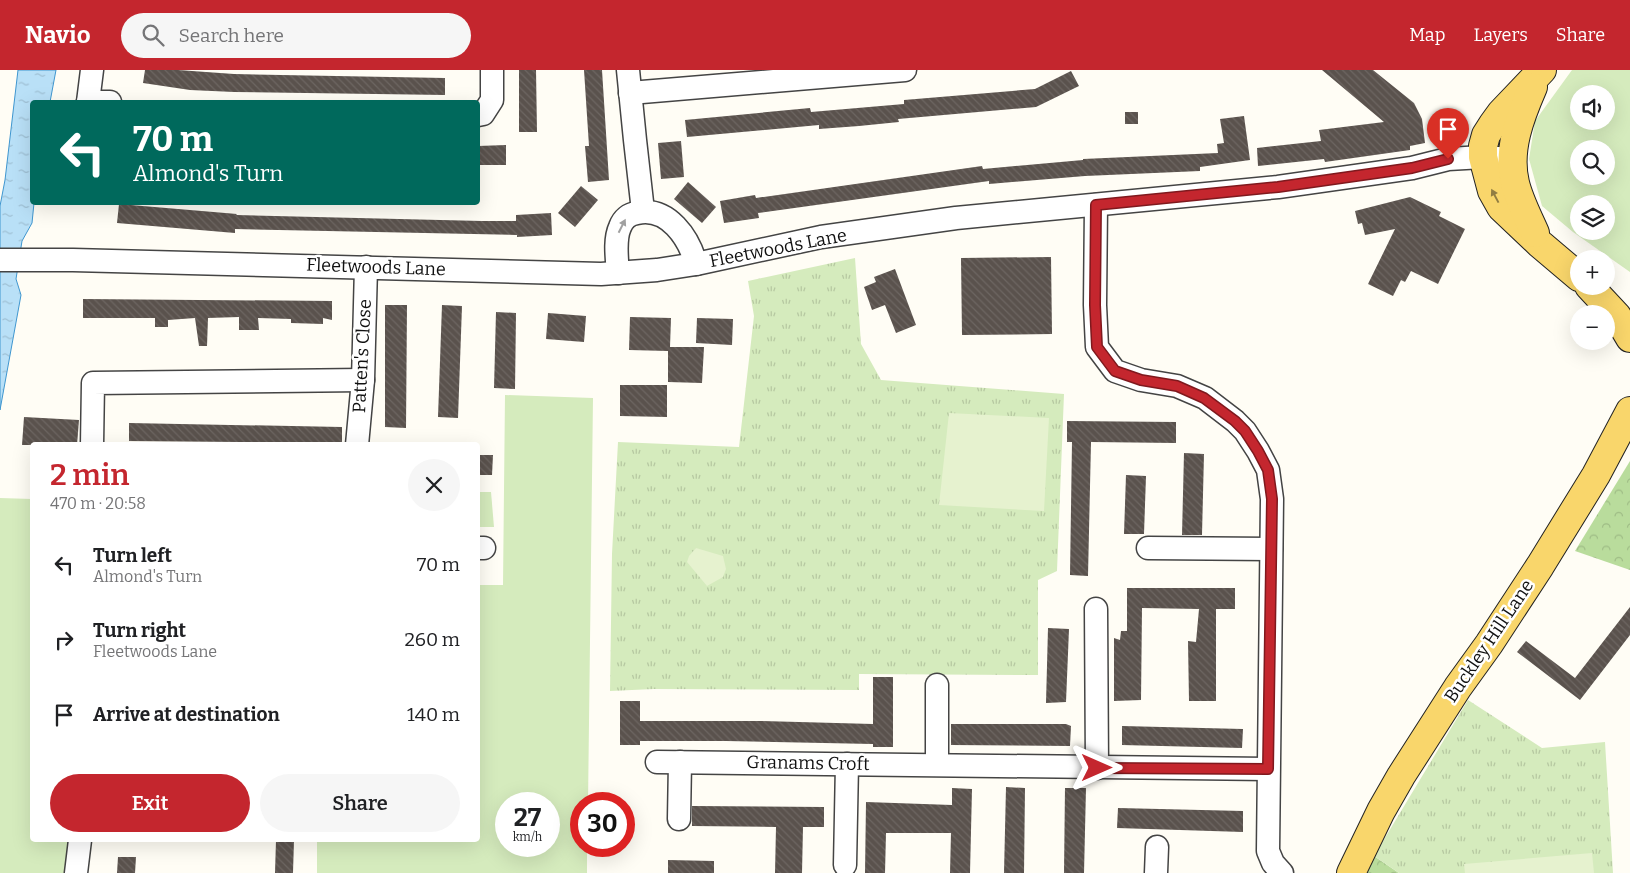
<!DOCTYPE html>
<meta charset="utf-8">
<style>
:root{--surface:#fff;--page:#f6f6f6;--text:#202124;--muted:#757577;--accent:#c4262e}
body{margin:0;font-family:Bitter,serif;background:var(--page);color:var(--text);height:100vh;display:flex;flex-direction:column;font-size:19px;white-space:nowrap}
*{box-sizing:border-box;margin:0}
p{font-size:16px;color:var(--muted)}
.icon{flex:none;width:28px;height:28px;fill:none;stroke:currentColor;stroke-width:2;stroke-linecap:round;stroke-linejoin:round}
.map{position:relative;flex:1;overflow:hidden}
.side{position:absolute;left:30px;top:372px;width:450px;height:400px;display:flex;flex-direction:column;background:var(--surface);border-radius:5px;box-shadow:0 5px 20px #0002}
.side>*{flex:none}
.guide{position:absolute;left:30px;top:30px;width:450px;height:105px;border-radius:5px;box-shadow:0 5px 20px #0002;background:#00695c;color:#fff;overflow:hidden}
.fabs{position:absolute;left:1570px;top:15px;display:grid;gap:10px}
.fabs a{display:grid;place-items:center;width:45px;height:45px;border-radius:50%;background:var(--surface);box-shadow:0 5px 20px #0002;font-size:25px}
.speed{position:absolute;left:495px;top:722px;display:flex;gap:10px;font-size:25px;font-weight:700;text-align:center}
.speed>*{display:grid;place-content:center;width:65px;height:65px;border-radius:50%;background:var(--surface);box-shadow:0 5px 20px #0002;line-height:1}
.speed small{font-size:12px;font-weight:400}
.speed .limit{border:8px solid #d22;background:#fff;color:#111}
.pin{position:absolute;display:grid;place-items:center;width:42px;height:42px;color:#fff;margin:-51px -21px;border-radius:50% 50% 50% 0;rotate:-45deg;box-shadow:0 0 5px #0007}
.pin .icon{rotate:45deg}
.me{position:absolute;width:55px;margin:-28px;rotate:90deg;stroke-linejoin:round;filter:drop-shadow(0 0 4px #0008)}
.turn{display:flex;align-items:center;gap:18px;height:105px;padding:0 20px;font-size:22px}
.turn .icon{width:65px;height:65px;stroke-width:2.5}
.turn b{display:block;font-size:35px;line-height:42px}
.round{display:grid;place-items:center;flex:none;width:52px;height:52px;border-radius:26px;background:var(--page)}
.summary{display:flex;align-items:center;justify-content:space-between;height:85px;padding:0 20px}
h1{font-size:30px;font-weight:600;line-height:38px;color:var(--accent)}
.button{display:flex;gap:10px;margin-top:auto;padding:10px 20px}
.button a{flex:1;height:58px;border-radius:30px;background:var(--accent);color:#fff;font-size:20px;font-weight:600;line-height:58px;text-align:center}
.button a+a{background:var(--page);color:var(--text)}
ul{padding:0;list-style:none}
li{display:flex;align-items:center;gap:15px;height:75px;padding:0 20px}
li div{flex:1}
li b{display:block;font-size:19px}
li em{font-style:normal}
header{display:flex;align-items:center;gap:30px;box-sizing:border-box;height:70px;padding:0 25px;background:var(--accent);color:#fff}
header strong{font-size:24px}
nav{display:flex;gap:28px;margin-inline-start:auto;font-size:18px}
.search{width:350px;height:45px;background:var(--page);display:flex;align-items:center;gap:12px;box-sizing:border-box;padding:0 18px;border-radius:28px;color:var(--muted);font-size:19px}
.map>svg:first-child{display:block}
.grass{fill:#d5ebbd;fill-rule:evenodd}
.forest{fill:url(#forest-crowns)}
.park{fill:url(#park-tufts)}
.pitch{fill:#e6f2cf}
.water{fill:url(#water-ripples);stroke:#3f96cf}
.building{fill:url(#building-back-hatch)}
.lines{fill:none;stroke-linecap:round;stroke-linejoin:round}
.minor-casing{stroke:#444;stroke-width:25}
.major-casing{stroke:#222;stroke-width:30}
.minor{stroke:#fff;stroke-width:22}
.major{stroke:#f9d66b;stroke-width:28}
.oneway{fill:#917d42}
.oneway2{fill:#a0a0a0}
.route-casing{stroke:#7f191e;stroke-width:12}
.route{stroke:#c4262e;stroke-width:9}
.labels{text-anchor:middle;dominant-baseline:central;stroke-width:5;stroke-linejoin:round;paint-order:stroke}
.street-label{font-size:18px;fill:#111;stroke:#fff}
</style>
<header>
<strong>Navio</strong>
<div class="search"><svg class="icon" aria-label="search" viewBox="0 0 24 24"><circle cx="10" cy="10" r="6"/><path d="M15 15l6 6"/></svg>Search here</div>
<nav><a>Map</a><a>Layers</a><a>Share</a></nav>
</header>
<div class="map">
<svg width="1630" height="803" viewBox="0 0 1630 803">
<defs>
<pattern id="forest-crowns" width="20" height="18" patternUnits="userSpaceOnUse" patternTransform="scale(1.25)"><rect width="20" height="18" fill="#b9dc9c"/><path d="M2 6a3 3 0 1 1 6 0M12 15a3 3 0 1 1 6 0" fill="none" stroke="#9ebc85"/></pattern>
<pattern id="park-tufts" width="24" height="20" patternUnits="userSpaceOnUse" patternTransform="scale(1.25)"><rect width="24" height="20" fill="#d5ebbd"/><path d="M3 7l-1-3M5 7V3M7 7l1-3M15 17l-1-3M17 17v-4M19 17l1-3" fill="none" stroke="#b6c8a1"/></pattern>
<pattern id="water-ripples" width="26" height="14" patternUnits="userSpaceOnUse" patternTransform="scale(1.25)"><rect width="26" height="14" fill="#b9e0f7"/><path d="M2 4q2-2 4 0t4 0M15 11q2-2 4 0t4 0" fill="none" stroke="#9ebfd3"/></pattern>
<pattern id="building-back-hatch" width="6" height="6" patternUnits="userSpaceOnUse" patternTransform="scale(1.25)"><rect width="6" height="6" fill="#5a524d"/><path d="M-1 5l2 2M0 0l6 6M5-1l2 2" fill="none" stroke="#6d6662"/></pattern>
</defs>
<rect width="100%" height="100%" fill="#fffdf5"/>
<g class="grass">
<path d="M1572 0H1630V202L1573 162 1542 136 1529 89 1535 51ZM1579 24H1606V51H1579ZM1579 79H1606V106H1579ZM1579 134H1606V161H1579Z"/>
<path d="M505 325 593 328 588 734H581V776H587V803H317V770H478V515H503ZM506 734H549V776H506Z"/>
<path d="M478 422H491L494 457H478Z"/>
<path d="M0 428 32 429V770H72L68 803H0Z"/>
</g>
<g class="forest">
<path d="M1630 391V500L1575 481Z"/>
<path d="M1374 786 1399 803H1365Z"/>
</g>
<g class="park">
<path d="M855 188 861 274 881 310 1064 324 1057 501 1038 510V605L859 604V620L654 619 610 621 612 484 618 372 739 377 754 246 748 211Z"/>
<path d="M1468 630 1542 678 1605 672 1613 803H1399L1374 786Z"/>
</g>
<g class="pitch">
<path d="M949 343 1049 348 1044 441 939 435Z"/>
<path d="M696 478 723 486 726 499 723 507 707 516 687 492 689 486Z"/>
<path d="M1592 783 1594 803H1465L1464 794Z"/>
</g>
<path class="water" d="M18 0H56L50 32H32V132L34 133 32 153 22 171 16 209 21 225 0 340V136L5 110Z"/>
<g class="building">
<path d="M145 0H178L234 4 445 8V25L234 22 190 20 143 13Z"/>
<path d="M519 0H536L537 62H519Z"/>
<path d="M584 0H602L609 110 588 112 585 76H589Z"/>
<path d="M1322 0H1373L1414 33 1422 49 1425 73 1410 76V80L1325 92 1324 89 1258 96 1257 78 1321 71 1319 60 1384 52Z"/>
<path d="M1071 1 1079 16 1036 37 898 49 899 52 859 56 819 59V55L687 67 685 50 810 38 811 42 904 34V30L1035 19Z"/>
<rect x="1125" y="42" width="13" height="12"/>
<path d="M1244 46 1250 90 1200 97V101L1085 106 989 114V111L758 143 759 148 724 153 720 131 755 125 756 128 982 96 983 99 1083 90V89L1218 83 1217 74 1224 73 1220 49Z"/>
<path d="M681 71 684 107 661 109 658 73Z"/>
<path d="M506 75V95H478V76Z"/>
<path d="M688 112 716 137 702 153 674 129Z"/>
<path d="M581 116 598 130 575 157 558 143Z"/>
<path d="M1410 127 1441 142 1439 146 1465 159 1438 214 1411 201 1405 212 1401 210 1393 226 1368 214 1395 159 1365 165 1362 153 1358 154 1355 141Z"/>
<path d="M119 134 237 144 236 145 482 151H516V145L551 143 552 165 517 167V165L235 159V163L117 153Z"/>
<path d="M1051 187 1052 264 962 265 961 188Z"/>
<path d="M895 199 916 255 896 263 885 235 872 240 864 217 876 212 874 207Z"/>
<path d="M83 229 332 231V250L323 248V254L291 253V249L258 248 259 260H239V247L208 248 207 276H199L195 248 168 250V257H155V248H83Z"/>
<path d="M385 235H407L406 358 385 357Z"/>
<path d="M442 235 462 236 458 348 438 347Z"/>
<path d="M496 242 516 243 515 319 494 318Z"/>
<path d="M548 243 586 246 584 272 546 269Z"/>
<path d="M630 247 671 248 670 277H704L702 313 668 312V281L629 280Z"/>
<path d="M697 248 733 249 732 275 696 273Z"/>
<path d="M620 315H667V347L620 346Z"/>
<path d="M24 347 79 350 77 375H22Z"/>
<path d="M1067 351 1176 352V373L1091 372 1088 506 1070 505 1072 372H1067Z"/>
<path d="M129 353 342 357V375H239V372L129 371Z"/>
<path d="M1184 383 1204 384 1202 465H1182Z"/>
<path d="M478 385H493L492 405H478Z"/>
<path d="M1126 405 1146 406 1144 464H1124Z"/>
<path d="M1127 518H1235V539H1216V631H1189L1188 571 1196 572 1199 539 1142 538 1141 630 1114 631V568L1120 570 1121 561H1127Z"/>
<path d="M1630 537V565L1580 630 1517 582 1526 571 1575 608Z"/>
<path d="M1048 558 1069 559 1066 632 1046 633Z"/>
<path d="M873 607H893V677H873V674L726 671H640V675H620V631H640V651H761L873 654Z"/>
<path d="M951 654H1066L1071 656 1070 676 951 675Z"/>
<path d="M1122 656 1243 659 1242 678 1122 675Z"/>
<path d="M1006 717 1025 718 1024 803H1004Z"/>
<path d="M952 718 972 719 970 803H950L951 763H886L885 803H865L866 732 952 735Z"/>
<path d="M1065 718H1086L1084 803H1064Z"/>
<path d="M692 736 824 737V757H803L802 803H775L776 757 692 756Z"/>
<path d="M1118 738 1243 741V762L1117 758Z"/>
<path d="M276 770H294L293 803H275Z"/>
<path d="M118 787H136L135 803H117Z"/>
<path d="M668 790 714 791V803H668Z"/>
</g>
<g class="lines">
<defs>
<g id="minor">
<path d="M628 0 635 70 643 141"/>
<path d="M630 23 905 0"/>
<path d="M88 32 92 0"/>
<path d="M88 32H110"/>
<path d="M478 45 483 44 492 30V0"/>
<path d="M1096 135 1095 235 1097 277 1115 301 1141 310 1177 316 1205 328 1235 351 1245 361 1258 381 1268 400 1272 429 1268 781 1273 793 1282 803"/>
<path d="M0 190H73L601 204 657 200 696 194 821 167 956 148 1278 117 1412 98 1448 89 1483 87 1512 89"/>
<path d="M618 203C617 189 614 170 620 157 623 149 629 144 637 143 668 136 689 168 696 194"/>
<path d="M92 375 93 313 363 310"/>
<path d="M357 375 363 310 366 197"/>
<path d="M478 478H484"/>
<path d="M1148 478 1271 479"/>
<path d="M1096 539 1097 698"/>
<path d="M657 692 1268 699"/>
<path d="M937 694V615"/>
<path d="M679 749 680 692"/>
<path d="M845 795 847 694"/>
<path d="M76 803 80 770"/>
<path d="M1156 803 1157 777"/>
</g>
<g id="major">
<path d="M1542 0 1501 43 1493 54 1486 65 1483 76V87L1492 121 1501 137 1540 174 1579 207"/>
<path d="M1533 17C1520 47 1507 80 1515 113 1519 130 1528 147 1535 163"/>
<path d="M1589 216 1617 246 1630 268"/>
<path d="M1351 803 1381 741 1401 706 1458 617 1489 574 1540 496 1596 405 1630 341"/>
</g>
</defs>
<use href="#minor" class="minor-casing"/>
<use href="#major" class="major-casing"/>
<use href="#minor" class="minor"/>
<use href="#major" class="major"/>
</g>
<defs><path id="oneway-solid" d="M-6-.8H1V-3.2L6.5 0L1 3.2V.8H-6Z" transform="scale(1.25)"/></defs>
<use class="oneway" href="#oneway-solid" transform="translate(1495 126) rotate(-118)"/>
<use class="oneway2" href="#oneway-solid" transform="translate(622 156) rotate(-63)"/>
<g class="lines">
<defs>
<path id="route" d="M1097 698 1268 699 1272 429 1268 400 1258 381 1245 361 1235 351 1204 328 1177 316 1141 310 1115 301 1097 277 1095 235 1096 135 1278 117 1412 98 1448 89"/>
</defs>
<use href="#route" class="route-casing"/>
<use href="#route" class="route"/>
</g>
<g class="labels">
<g class="street-label">
<text transform="translate(778 178) rotate(-11)">Fleetwoods Lane</text>
<text transform="translate(376 197) rotate(2)">Fleetwoods Lane</text>
<text transform="translate(362 286) rotate(-87)">Patten's Close</text>
<text transform="translate(1489 571) rotate(-56)">Buckley Hill Lane</text>
<text transform="translate(808 693) rotate(1)">Granams Croft</text>
</g>
</g>
</svg>
<div class="fabs">
<a><svg class="icon" aria-label="sound" viewBox="0 0 24 24"><path d="M4 9h4l5-4v14l-5-4H4zM17 9q2 3 0 6"/></svg></a>
<a><svg class="icon" aria-label="search" viewBox="0 0 24 24"><circle cx="10" cy="10" r="6"/><path d="M15 15l6 6"/></svg></a>
<a><svg class="icon" aria-label="layers" viewBox="0 0 24 24"><path d="M12 4l9 5-9 5-9-5zM3 14l9 5 9-5"/></svg></a>
<a>+</a>
<a>−</a>
</div>
<div class="speed"><div>27<small>km/h</small></div><div class="limit">30</div></div>
<div class="pin" style="left:1448px;top:89px;background:#d93025"><svg class="icon" aria-label="arrive" viewBox="0 0 24 24"><path d="M6 21V4h12l-3 4 3 4H6"/></svg></div>
<svg class="me" style="left:1097px;top:698px" viewBox="-20 -20 40 40"><path d="M0-17L14 15 0 8-14 15z" fill="#c4262e" stroke="#fff" stroke-width="4"/></svg>
<div class="guide">
<div class="turn"><svg class="icon" aria-label="left" viewBox="0 0 24 24"><path d="M17 20v-9H6M10 6l-5 5 5 5"/></svg><div><b>70 m</b>Almond's Turn</div></div>
</div>
<section class="side">
<div class="summary"><div><h1>2 min</h1><p>470 m · 20:58</p></div><a class="round"><svg class="icon" aria-label="close" viewBox="0 0 24 24"><path d="M6 6l12 12M18 6L6 18"/></svg></a></div>
<ul>
<li><svg class="icon" aria-label="left" viewBox="0 0 24 24"><path d="M17 20v-9H6M10 6l-5 5 5 5"/></svg><div><b>Turn left</b><p>Almond's Turn</p></div><em>70 m</em></li>
<li><svg class="icon" aria-label="right" viewBox="0 0 24 24"><path d="M7 20v-9h11M14 6l5 5-5 5"/></svg><div><b>Turn right</b><p>Fleetwoods Lane</p></div><em>260 m</em></li>
<li><svg class="icon" aria-label="arrive" viewBox="0 0 24 24"><path d="M6 21V4h12l-3 4 3 4H6"/></svg><div><b>Arrive at destination</b></div><em>140 m</em></li>
</ul>
<div class="button"><a>Exit</a><a>Share</a></div>
</section>
</div>
